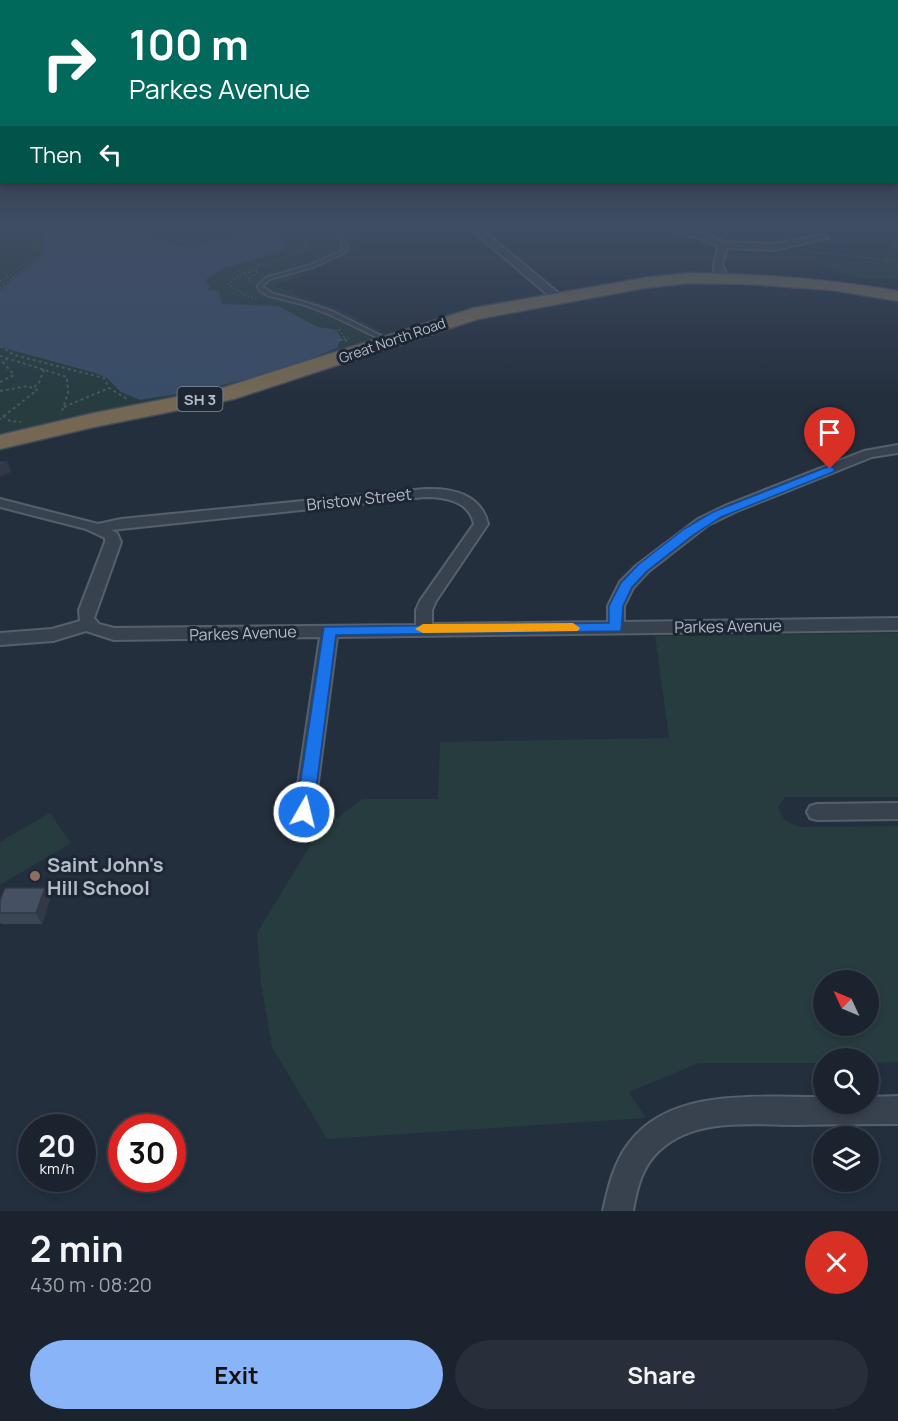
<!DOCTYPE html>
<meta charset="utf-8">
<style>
:root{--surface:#1b232e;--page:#282f3a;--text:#f1f3f6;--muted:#a0a4aa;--line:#39404a;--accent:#8ab4f8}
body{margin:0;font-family:Manrope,sans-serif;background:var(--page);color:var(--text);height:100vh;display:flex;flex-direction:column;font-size:22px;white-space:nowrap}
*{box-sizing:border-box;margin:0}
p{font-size:20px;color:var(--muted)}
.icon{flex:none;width:33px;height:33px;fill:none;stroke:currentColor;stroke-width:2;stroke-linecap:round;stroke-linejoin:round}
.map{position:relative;height:1211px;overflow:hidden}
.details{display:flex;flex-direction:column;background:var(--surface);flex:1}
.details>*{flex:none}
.banner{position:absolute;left:0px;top:0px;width:898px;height:183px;box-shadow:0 3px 9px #0003,0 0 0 2px var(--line);background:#00695c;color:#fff;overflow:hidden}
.needle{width:39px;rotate:314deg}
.controls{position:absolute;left:813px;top:970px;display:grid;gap:12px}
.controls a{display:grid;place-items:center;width:66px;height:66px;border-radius:50%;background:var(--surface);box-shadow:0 3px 9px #0003,0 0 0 2px var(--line);font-size:30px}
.speed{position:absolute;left:18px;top:1114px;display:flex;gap:12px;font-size:30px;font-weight:700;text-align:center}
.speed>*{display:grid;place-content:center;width:78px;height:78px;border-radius:50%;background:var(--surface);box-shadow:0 3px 9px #0003,0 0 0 2px var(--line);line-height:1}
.speed small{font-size:15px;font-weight:400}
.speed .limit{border:9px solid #d22;background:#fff;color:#111}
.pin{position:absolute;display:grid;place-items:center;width:51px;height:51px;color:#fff;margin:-62px -26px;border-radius:50% 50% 50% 0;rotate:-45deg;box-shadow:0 0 6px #0007}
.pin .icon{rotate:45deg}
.me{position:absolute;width:66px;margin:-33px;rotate:8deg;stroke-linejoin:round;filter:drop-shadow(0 0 4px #0008)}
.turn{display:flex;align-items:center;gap:21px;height:126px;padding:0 30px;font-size:27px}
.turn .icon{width:78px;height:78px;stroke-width:2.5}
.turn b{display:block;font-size:42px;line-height:51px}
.then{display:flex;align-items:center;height:57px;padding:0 30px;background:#0003;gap:12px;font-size:22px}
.round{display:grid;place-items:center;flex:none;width:63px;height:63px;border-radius:32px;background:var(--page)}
.headline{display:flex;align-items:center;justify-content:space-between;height:102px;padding:0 30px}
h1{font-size:36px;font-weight:700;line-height:45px}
.action{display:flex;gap:12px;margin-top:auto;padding:12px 30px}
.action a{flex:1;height:69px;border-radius:36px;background:var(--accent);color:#111;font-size:24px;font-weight:700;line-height:69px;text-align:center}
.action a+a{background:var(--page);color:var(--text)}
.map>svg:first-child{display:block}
.green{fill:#263c3f;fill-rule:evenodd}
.water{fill:#394c67}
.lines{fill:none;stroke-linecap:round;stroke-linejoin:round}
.lane-casing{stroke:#565f6c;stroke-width:3}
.street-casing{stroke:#565f6c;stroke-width:4}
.highway-casing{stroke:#434c59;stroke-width:3}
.path-far1{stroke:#44595c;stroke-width:1.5;stroke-dasharray:2 2;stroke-linecap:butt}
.path{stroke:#44595c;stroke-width:2;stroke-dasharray:3 3;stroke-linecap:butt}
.lane{fill:#38414e;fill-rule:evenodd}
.street{fill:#38414e;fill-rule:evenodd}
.highway{fill:#746855;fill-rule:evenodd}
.path-bridge-far1{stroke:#44595c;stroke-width:1.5;stroke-dasharray:2 2;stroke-linecap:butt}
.path-bridge{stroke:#44595c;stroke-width:2;stroke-dasharray:3 3;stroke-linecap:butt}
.wall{fill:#3b4654}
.shaded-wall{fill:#303945}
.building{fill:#455162;stroke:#303945;stroke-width:1.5}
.route{fill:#1a73e8;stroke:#114b97;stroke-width:1.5}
.slow{fill:#f59e0b}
.education-dot{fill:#8d6e63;stroke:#1d2633;stroke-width:2}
.labels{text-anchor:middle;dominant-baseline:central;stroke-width:6;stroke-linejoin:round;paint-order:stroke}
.far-street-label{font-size:14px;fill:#b4bcc9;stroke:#1d2633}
.shield{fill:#1d2633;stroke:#878f9c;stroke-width:1.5}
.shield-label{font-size:15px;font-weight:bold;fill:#b4bcc9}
.street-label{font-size:16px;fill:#b4bcc9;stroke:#1d2633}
.near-poi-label{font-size:20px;font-weight:bold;fill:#b4bcc9;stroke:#1d2633;text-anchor:start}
</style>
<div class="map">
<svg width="898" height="1211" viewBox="0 0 898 1211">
<rect width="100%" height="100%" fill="#242f3e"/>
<g class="green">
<path d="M0 226H351L358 237 349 241 356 250 302 273 304 275 273 286 285 290H294L293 293 346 312 390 337 247 384 0 438Z"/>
<path d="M879 226H898V279L859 278 817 266 820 262 883 261 897 233Z"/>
<path d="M898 633V797H785L778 807 784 820 799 827 898 826V1062L869 1063 868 1059H824L823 1063H699L629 1092 646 1118 327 1139 272 1047 261 983 257 933 317 834 362 799H438L440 742 669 738 655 636ZM824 981H868V1026H824Z"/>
<path d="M50 813 71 843 0 885V842Z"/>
</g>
<path class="water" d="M42 226H143L142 229C156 238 169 246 186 247L274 231 288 242 282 251 222 269 205 280 210 286 208 290 219 291 222 304 278 306 318 327 337 330 341 338 337 348 305 361 244 380 198 391 140 400 121 392 107 378 95 373 4 348 0 345V290L38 260 44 250Z"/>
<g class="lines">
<defs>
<path id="lane" d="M335 226H339L347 247 345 253 314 267 271 279 262 286 272 293 308 303 332 311 390 340V342H386L328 314 304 305 268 296 260 291 257 286 267 277 310 265 341 251 343 247Z"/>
<g id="street">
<path d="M467 226H477L562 296V300H554Z"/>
<path d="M661 226H676L705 234 724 242 774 244 824 235 828 238 774 250 727 248 722 264 728 278 723 281C707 271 717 259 718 246L699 238Z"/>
<path d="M898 445V453L872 457 737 511 708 525 649 571 633 588 624 606V622L898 618V630L337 637 314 812 311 818 304 820 297 818 294 812 320 637 114 640 86 631 53 641 0 645V633L52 629 80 621 79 610 105 542V538L86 529 0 507V499L98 524 121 519 425 489C453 488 481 494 488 524L436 601 432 610V624L608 622V606L620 582 637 565 698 519 727 505 864 451ZM425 497C446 497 469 501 474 524L420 601 416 610V625L114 628 99 624 94 618 121 542 117 533 111 530Z"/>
<path d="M898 803V819L817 820 810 818 807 812 810 806 817 804Z"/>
<path d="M898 1096V1124C864 1124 831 1124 797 1125 752 1125 696 1117 660 1150 642 1166 637 1188 633 1211H603C608 1188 614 1162 629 1143 672 1086 761 1098 824 1097V1104H868V1097Z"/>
</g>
<path id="highway" d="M689 273C760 274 828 279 898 291V301L832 290 750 284 689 283 644 288 478 319 234 399 94 427 0 449V435L94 413 222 388 474 308 644 278Z"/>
</defs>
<use href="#lane" class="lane-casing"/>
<use href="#street" class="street-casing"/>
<use href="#highway" class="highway-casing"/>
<g class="path-far1">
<path d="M159 226 157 234C200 257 228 230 270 229 283 229 295 236 306 240V249L246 271 228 284 249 297 258 298"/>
<path d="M168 226 164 230 167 236 180 240"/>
<path d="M306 240 308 226"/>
<path d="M186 241 226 236 251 226"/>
<path d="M803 251 898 261"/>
<path d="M244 274 258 270 255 276"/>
<path d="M0 281C12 273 38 260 33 243L23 232 27 226"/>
<path d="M251 281 248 279 254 274"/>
<path d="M0 288 41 256 42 251 31 232 35 226"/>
<path d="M339 329 346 340"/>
<path d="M337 340H340"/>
</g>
<g class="path">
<path d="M345 339 347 342"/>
<path d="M337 340H340"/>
<path d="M0 346 14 355 104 378 109 388 127 399"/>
<path d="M0 356 67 377 68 393 61 414"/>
<path d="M0 382 14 375 3 362 7 359"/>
<path d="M34 387 39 383 44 369"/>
<path d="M0 391 28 386 37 390 0 419"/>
<path d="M64 407 109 388"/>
<path d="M3 416 10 421 21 422"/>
</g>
<use href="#lane" class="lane"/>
<use href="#street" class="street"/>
<use href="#highway" class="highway"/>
<path class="path-bridge-far1" d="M340 340 349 338"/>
<path class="path-bridge" d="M340 340 345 339"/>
</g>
<path class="wall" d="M50 899 42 924H1L0 922V900Z"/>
<g class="shaded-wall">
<path d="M8 462 11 472 0 477V465Z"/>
<path d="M45 888 50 899 42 924 36 913Z"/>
</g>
<g class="building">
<path d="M0 462H8L0 465Z"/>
<path d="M5 888H45L36 913H0V900Z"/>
</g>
<linearGradient id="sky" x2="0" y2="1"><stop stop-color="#141a22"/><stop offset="0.57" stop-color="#3f4d63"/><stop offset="1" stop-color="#3f4d63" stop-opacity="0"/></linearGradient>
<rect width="898" height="396" fill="url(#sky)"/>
<path class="route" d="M830 466 835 469 833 472 721 517 693 535 647 571 632 587 623 606 621 631 336 635 313 812 310 817 304 819 298 817 296 812 324 627 609 623V606L621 583 638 565 684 529 713 512Z"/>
<path class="slow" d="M573 623 580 628 578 631 423 633 415 629 423 624Z"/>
<circle class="education-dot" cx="35" cy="876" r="6"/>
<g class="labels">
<g class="far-street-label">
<text transform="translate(392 340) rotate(-19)">Great North Road</text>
</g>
<rect class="shield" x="177.5" y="387" width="45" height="24" rx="4.5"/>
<g class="shield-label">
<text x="200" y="399">SH 3</text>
</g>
<g class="street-label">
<text transform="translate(359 499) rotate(-6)">Bristow Street</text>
<text transform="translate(728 626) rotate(-1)">Parkes Avenue</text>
<text transform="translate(243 633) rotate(-2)">Parkes Avenue</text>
</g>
<g class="near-poi-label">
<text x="47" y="864">Saint John's<tspan x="47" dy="23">Hill School</tspan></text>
</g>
</g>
</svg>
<div class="controls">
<a><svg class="needle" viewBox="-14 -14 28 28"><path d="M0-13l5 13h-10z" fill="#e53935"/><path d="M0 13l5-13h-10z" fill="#a0a4aa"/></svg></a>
<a><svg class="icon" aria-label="search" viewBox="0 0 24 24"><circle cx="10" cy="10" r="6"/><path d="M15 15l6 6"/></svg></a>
<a><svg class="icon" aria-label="layers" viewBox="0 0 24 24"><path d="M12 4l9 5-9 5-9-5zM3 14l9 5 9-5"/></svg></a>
</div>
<div class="speed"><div>20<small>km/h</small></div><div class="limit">30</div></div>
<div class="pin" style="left:830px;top:469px;background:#d93025"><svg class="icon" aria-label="arrive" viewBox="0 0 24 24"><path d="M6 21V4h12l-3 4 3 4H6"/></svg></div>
<svg class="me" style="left:304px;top:812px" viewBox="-20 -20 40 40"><circle r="17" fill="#1a73e8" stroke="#fff" stroke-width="3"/><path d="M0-11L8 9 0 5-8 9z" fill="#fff"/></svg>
<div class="banner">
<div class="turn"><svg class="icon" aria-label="right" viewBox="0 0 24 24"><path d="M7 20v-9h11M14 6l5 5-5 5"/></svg><div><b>100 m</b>Parkes Avenue</div></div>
<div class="then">Then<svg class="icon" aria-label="left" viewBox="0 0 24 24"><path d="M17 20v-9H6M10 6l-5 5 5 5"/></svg></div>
</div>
</div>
<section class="details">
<div class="headline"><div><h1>2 min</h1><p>430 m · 08:20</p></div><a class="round" style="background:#d93025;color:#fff"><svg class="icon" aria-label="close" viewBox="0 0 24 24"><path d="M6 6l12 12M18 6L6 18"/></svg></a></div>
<div class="action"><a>Exit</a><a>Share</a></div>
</section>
